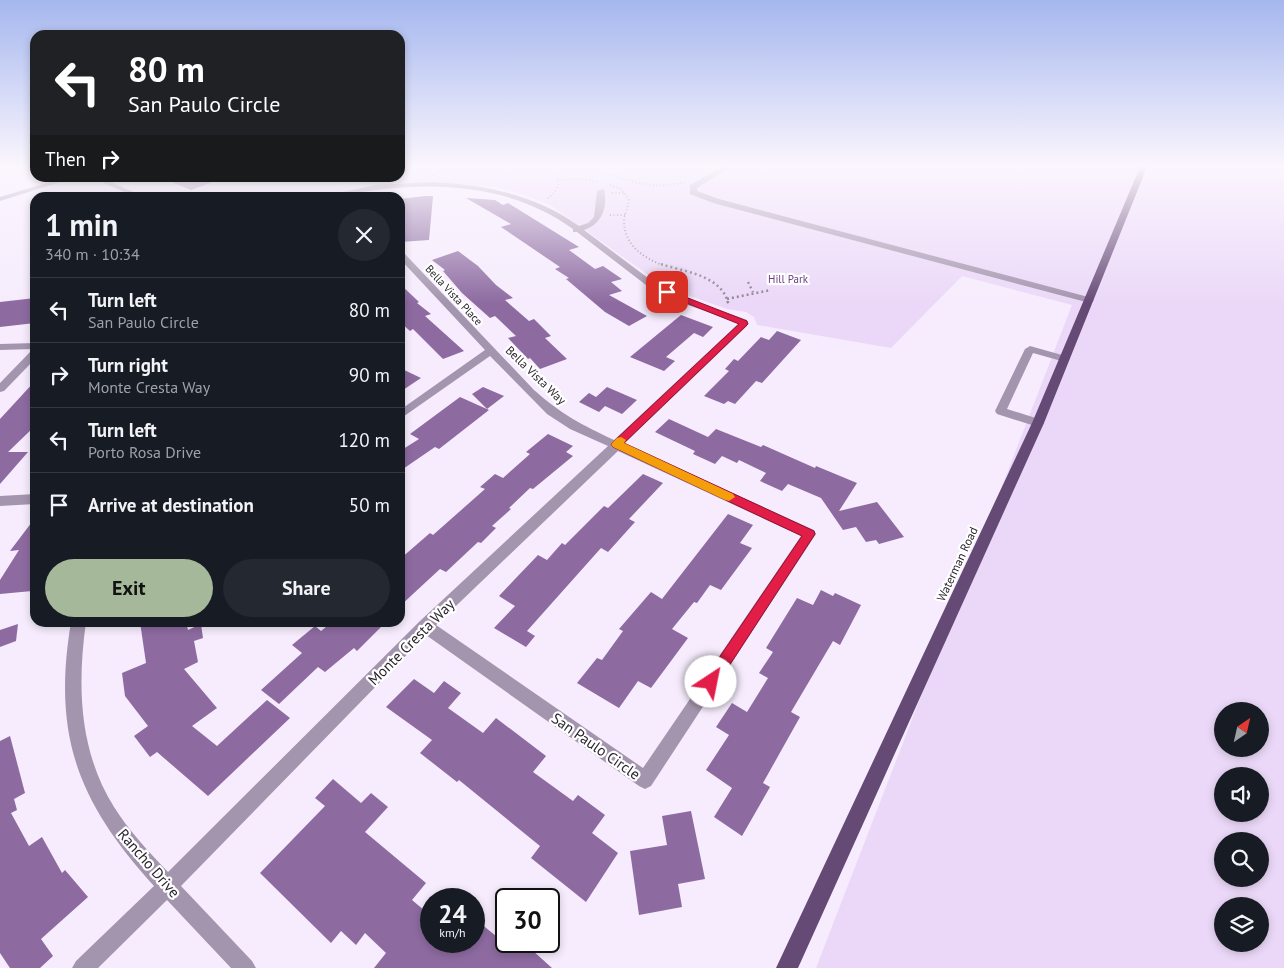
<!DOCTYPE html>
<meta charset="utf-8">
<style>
:root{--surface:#171b24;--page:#242831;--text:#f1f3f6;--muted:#9ea1a6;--line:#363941;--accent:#a6b89a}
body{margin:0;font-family:"PT Sans",sans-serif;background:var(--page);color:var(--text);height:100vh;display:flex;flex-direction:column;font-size:19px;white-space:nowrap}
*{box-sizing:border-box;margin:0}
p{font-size:16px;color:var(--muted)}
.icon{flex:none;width:28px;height:28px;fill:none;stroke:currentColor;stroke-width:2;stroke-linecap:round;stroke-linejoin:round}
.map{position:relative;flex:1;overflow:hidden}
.sheet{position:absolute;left:30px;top:192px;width:375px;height:435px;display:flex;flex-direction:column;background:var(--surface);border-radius:15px;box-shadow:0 2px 8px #0003}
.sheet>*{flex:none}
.guide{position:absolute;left:30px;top:30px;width:375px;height:152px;border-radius:15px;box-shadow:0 2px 8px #0003;background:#202124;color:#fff;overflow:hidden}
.needle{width:32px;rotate:34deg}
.fabs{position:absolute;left:1214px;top:702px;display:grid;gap:10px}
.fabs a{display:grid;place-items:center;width:55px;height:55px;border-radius:50%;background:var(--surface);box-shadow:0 2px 8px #0003;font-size:25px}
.speed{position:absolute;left:420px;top:888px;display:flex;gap:10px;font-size:25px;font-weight:700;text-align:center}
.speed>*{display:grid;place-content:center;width:65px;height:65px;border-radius:50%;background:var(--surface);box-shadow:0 2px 8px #0003;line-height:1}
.speed small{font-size:12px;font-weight:400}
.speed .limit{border:2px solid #111;border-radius:8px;background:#fff;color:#111}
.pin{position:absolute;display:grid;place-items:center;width:42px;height:42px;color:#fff;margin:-21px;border-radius:10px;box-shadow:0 2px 8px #0006}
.me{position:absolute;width:55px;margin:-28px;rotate:34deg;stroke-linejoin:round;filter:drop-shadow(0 0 4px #0008)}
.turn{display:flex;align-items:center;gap:18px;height:105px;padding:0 15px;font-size:22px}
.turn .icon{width:65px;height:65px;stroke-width:2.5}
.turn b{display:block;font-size:35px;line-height:42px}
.then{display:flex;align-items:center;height:48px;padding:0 15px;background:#0003;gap:10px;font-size:19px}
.round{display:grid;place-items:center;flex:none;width:52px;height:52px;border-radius:26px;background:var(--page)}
.headline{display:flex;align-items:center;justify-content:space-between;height:85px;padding:0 15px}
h1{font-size:30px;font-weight:700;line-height:38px}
.cta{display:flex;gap:10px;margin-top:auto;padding:10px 15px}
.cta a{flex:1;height:58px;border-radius:30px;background:var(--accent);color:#111;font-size:20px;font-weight:700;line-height:58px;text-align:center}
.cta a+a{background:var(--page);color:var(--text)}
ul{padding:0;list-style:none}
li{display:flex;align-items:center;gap:15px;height:65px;padding:0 15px;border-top:1px solid var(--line)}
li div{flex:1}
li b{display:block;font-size:19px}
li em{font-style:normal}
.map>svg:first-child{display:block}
.green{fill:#ebd8f8;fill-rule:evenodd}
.building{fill:#8d6ba1}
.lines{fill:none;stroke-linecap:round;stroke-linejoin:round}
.path-far1{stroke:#8f8793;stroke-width:2;stroke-dasharray:1 2.5;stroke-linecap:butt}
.path{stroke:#8f8793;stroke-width:2.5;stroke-dasharray:2 3;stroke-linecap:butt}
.minor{fill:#a495ae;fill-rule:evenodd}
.major{fill:#664a76;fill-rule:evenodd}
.route{fill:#e11d48;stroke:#92132f}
.slow{fill:#f59e0b}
.labels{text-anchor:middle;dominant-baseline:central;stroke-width:4.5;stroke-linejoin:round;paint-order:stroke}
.far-park-label{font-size:11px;fill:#6a3c83;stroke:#fff}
.far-street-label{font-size:11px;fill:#2b262e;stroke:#fff}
.street-label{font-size:12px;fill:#2b262e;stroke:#fff}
.near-street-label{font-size:15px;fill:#2b262e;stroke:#fff}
</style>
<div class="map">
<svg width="1284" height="968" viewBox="0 0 1284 968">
<rect width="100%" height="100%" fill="#f6ecfd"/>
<path class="green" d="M400 167H1284V968H816L1072 305 962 276 891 348 757 325 754 317 746 312 727 309 679 292 651 277 549 204 518 193 495 187 433 182 368 185 346 178H400ZM1222 711H1260V749H1222ZM1222 776H1260V814H1222ZM1222 841H1260V879H1222ZM1222 906H1260V944H1222Z"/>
<g class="building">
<path d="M162 178H221V179L191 190Z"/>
<path d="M425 196H433L429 240 400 242V199Z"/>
<path d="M466 198 495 200 503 205 508 203 579 247 569 250 595 269 603 266 622 279 611 282 622 291 609 295 647 316 629 326 605 312 566 279 569 278 555 269 560 267 501 227 511 224Z"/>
<path d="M458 251 478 266 496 285 513 298 505 300 529 321 534 319 551 336 545 338 567 359 540 369 530 358 528 359 508 338 516 336 495 316 490 318 462 293 443 271 445 270 432 260Z"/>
<path d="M400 284 419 302 417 303 431 314 425 316 464 351 443 359 413 329 410 331 400 322Z"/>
<path d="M35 298V323L0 327V302Z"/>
<path d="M681 315 713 327 703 337 694 333 666 357 675 361 664 371 630 357Z"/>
<path d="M777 331 801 340 762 383 756 381 735 404 728 401 724 404 704 396 729 371 725 369 734 359 738 361 761 337 769 340Z"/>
<path d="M400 368 421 378 400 392Z"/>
<path d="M35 381V426L8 452H28L0 484V419Z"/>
<path d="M483 387 504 396 487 409 472 394Z"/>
<path d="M607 387 637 400 622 414 605 406 599 412 579 402 589 393 596 397Z"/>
<path d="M460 397 489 410 439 449 435 447 400 471V451L419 439 410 434Z"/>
<path d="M669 419 708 437 716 429 761 447 763 445 815 468 816 466 857 483 839 511 877 502 904 537 879 544 876 540 866 542 856 527 843 530 821 498 788 484 782 491 760 481 766 473 739 460 737 463 722 456 715 464 693 454 695 451 655 432Z"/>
<path d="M548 434 573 446 566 452 573 456 533 489 530 488 509 508 511 509 492 526 496 528 481 543 478 542 446 572 440 569 400 606V559L430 533 433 535 485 489 480 487 495 474 503 478 530 454 526 452Z"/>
<path d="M643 474 663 483 629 519 635 522 608 552 601 548 527 631 535 636 526 647 494 628 515 606 499 596 515 579 538 555 547 560 562 543 565 545 604 506 608 508Z"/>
<path d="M728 514 753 525 740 543 752 548 721 590 710 585 697 603 694 602 672 629 688 638 651 688 638 681 619 708 577 683 597 658 602 660 623 631 619 629 651 592 662 599Z"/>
<path d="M35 518V586L32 591 0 594V580L19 550 10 551Z"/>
<path d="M821 590 833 596 835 593 861 605 840 645 833 641 791 712 800 717 763 783 770 787 742 836 714 817 732 788 706 770 729 735 716 727 732 703 747 712 768 678 759 673 773 652 766 648 797 598 813 605Z"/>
<path d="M140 622H186L188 630 201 624 203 638 194 641 198 662 184 669 217 708 192 726 217 746 267 700 290 718 208 796 157 752 150 757 134 736 148 726 125 696 122 673 146 663Z"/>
<path d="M332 622H386L357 651 354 648 325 672 318 667 279 704 261 690 302 653 292 645 315 626 321 631Z"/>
<path d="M18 624 16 641 0 647V630Z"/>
<path d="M414 679 434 693 444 681 461 693 448 708 483 733 496 718 546 756 533 772 573 801 578 795 605 815 592 833 618 853 586 902 531 858 540 846 459 780 457 782 420 753 432 740 386 707Z"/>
<path d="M10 736 25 793 14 799 17 810 11 813 29 846 42 837 62 873 65 870 88 897 41 939 53 956 40 968H10L0 953V741Z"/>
<path d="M333 779 361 803 371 793 388 807 365 832 426 883 412 900 431 916V941H474V918L502 941H522L552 968H374L386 953 365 933 356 945 341 931 331 943 260 873 325 806 315 798Z"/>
<path d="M691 811 705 879 678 884 682 907 639 915 630 851 667 845 662 816Z"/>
</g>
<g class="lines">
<g class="path-far1">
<path d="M544 167 556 174 559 183 555 192 546 200"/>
<path d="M589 167C621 178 651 192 685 182"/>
<path d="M433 175 449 167"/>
<path d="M558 180 579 179 599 182"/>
<path d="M610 185 621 189 629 200C628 208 624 215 624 223 625 246 645 259 665 266"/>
<path d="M612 193H624"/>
<path d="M610 215H625"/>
</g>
<g class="path">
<path d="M661 264C685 272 720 275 728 302L725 304"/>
<path d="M748 282 753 292"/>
<path d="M727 299 771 290"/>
</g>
<g class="minor">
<path d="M722 167H731L697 188V191L719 199 1092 298 1094 300 1092 302H1086L713 203 690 194V185Z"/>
<path d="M63 178H73L0 201V197Z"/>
<path d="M93 178H102L147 198H137Z"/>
<path d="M433 182C487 185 535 195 579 226L588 223 594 217 597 191 604 189C608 208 602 224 584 230L652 281 692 300 747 320V326L624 444 814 530 816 534 651 786 645 789 639 786 426 635 181 886 252 961 256 968H231L167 900 98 968H72L76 961 154 886C78 802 52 736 71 622H86C77 686 79 751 114 807 129 831 149 852 168 872L420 621 608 446 570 429 547 414 490 356 400 419V410L485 350 400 259V253H404L534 390C561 414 582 425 614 440L739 323 685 304 646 285 577 232H573V229C515 187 445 181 376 190 356 192 336 198 316 198L375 185ZM618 451 801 536 643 768 436 625Z"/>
<path d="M35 343V349L0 350V344Z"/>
<path d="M1030 346 1069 357 1070 359 1065 362 1033 353 1007 409 1042 420 1044 423 1042 426 1038 427 997 414 995 411 1025 349Z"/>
<path d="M35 350V359L4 391 0 392V383L31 351Z"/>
<path d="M35 494V504L0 506V496Z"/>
</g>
<path class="major" d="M1140 167H1147L1044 423 798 968H776L1032 423Z"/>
</g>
<linearGradient id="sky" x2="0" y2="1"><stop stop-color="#a5b7ee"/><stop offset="0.55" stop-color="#fbf6fe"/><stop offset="1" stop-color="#fbf6fe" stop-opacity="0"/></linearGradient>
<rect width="1284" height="303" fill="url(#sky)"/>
<path class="route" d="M664 291H670L747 321 748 324 624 443 814 531 815 534 716 686 711 688 706 686 704 682 706 677 802 536 613 447 611 444 739 324 664 294Z"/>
<path class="slow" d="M621 437 626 440 624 443 733 494 735 497 729 501 725 500 613 447 611 444 617 438Z"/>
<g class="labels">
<g class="far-park-label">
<text x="788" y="279">Hill Park</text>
</g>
<g class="far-street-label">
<text transform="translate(454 295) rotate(47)">Bella Vista Place</text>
</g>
<g class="street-label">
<text transform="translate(536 375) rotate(44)">Bella Vista Way</text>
<text transform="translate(957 564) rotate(-65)">Waterman Road</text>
</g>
<g class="near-street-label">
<text transform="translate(411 642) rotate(-45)">Monte Cresta Way</text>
<text transform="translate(596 746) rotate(35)">San Paulo Circle</text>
<text transform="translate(149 863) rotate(49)">Rancho Drive</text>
</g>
</g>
</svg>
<div class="fabs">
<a><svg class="needle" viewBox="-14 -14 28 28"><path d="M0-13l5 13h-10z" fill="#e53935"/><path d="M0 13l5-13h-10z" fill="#9ea1a6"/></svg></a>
<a><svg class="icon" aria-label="sound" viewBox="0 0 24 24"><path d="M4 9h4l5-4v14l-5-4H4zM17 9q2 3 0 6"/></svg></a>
<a><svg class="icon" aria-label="search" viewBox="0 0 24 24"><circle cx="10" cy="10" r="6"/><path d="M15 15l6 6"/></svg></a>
<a><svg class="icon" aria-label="layers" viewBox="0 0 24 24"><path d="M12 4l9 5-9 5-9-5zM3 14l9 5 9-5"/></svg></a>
</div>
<div class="speed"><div>24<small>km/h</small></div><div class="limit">30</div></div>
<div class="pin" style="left:667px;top:292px;background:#d93025"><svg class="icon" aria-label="arrive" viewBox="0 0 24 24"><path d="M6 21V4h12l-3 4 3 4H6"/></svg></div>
<svg class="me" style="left:711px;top:682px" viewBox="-20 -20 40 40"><circle r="19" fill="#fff"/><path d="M0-13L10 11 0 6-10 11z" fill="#e11d48"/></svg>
<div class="guide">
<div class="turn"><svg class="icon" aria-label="left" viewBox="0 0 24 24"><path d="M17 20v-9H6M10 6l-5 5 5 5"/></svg><div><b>80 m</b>San Paulo Circle</div></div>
<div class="then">Then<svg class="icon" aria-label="right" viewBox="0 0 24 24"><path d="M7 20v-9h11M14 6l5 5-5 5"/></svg></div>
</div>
<section class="sheet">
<div class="headline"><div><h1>1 min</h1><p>340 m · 10:34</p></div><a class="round"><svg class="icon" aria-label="close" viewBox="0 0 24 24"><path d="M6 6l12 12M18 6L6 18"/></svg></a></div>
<ul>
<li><svg class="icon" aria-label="left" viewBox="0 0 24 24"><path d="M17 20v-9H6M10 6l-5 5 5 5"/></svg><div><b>Turn left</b><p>San Paulo Circle</p></div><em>80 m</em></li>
<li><svg class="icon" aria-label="right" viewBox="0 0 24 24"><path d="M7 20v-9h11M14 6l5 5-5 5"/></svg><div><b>Turn right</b><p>Monte Cresta Way</p></div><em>90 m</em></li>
<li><svg class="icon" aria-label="left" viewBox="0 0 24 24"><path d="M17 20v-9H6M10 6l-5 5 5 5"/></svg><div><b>Turn left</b><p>Porto Rosa Drive</p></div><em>120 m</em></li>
<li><svg class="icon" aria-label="arrive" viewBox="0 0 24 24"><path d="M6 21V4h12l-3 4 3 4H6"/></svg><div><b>Arrive at destination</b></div><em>50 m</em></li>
</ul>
<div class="cta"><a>Exit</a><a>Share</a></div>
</section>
</div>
